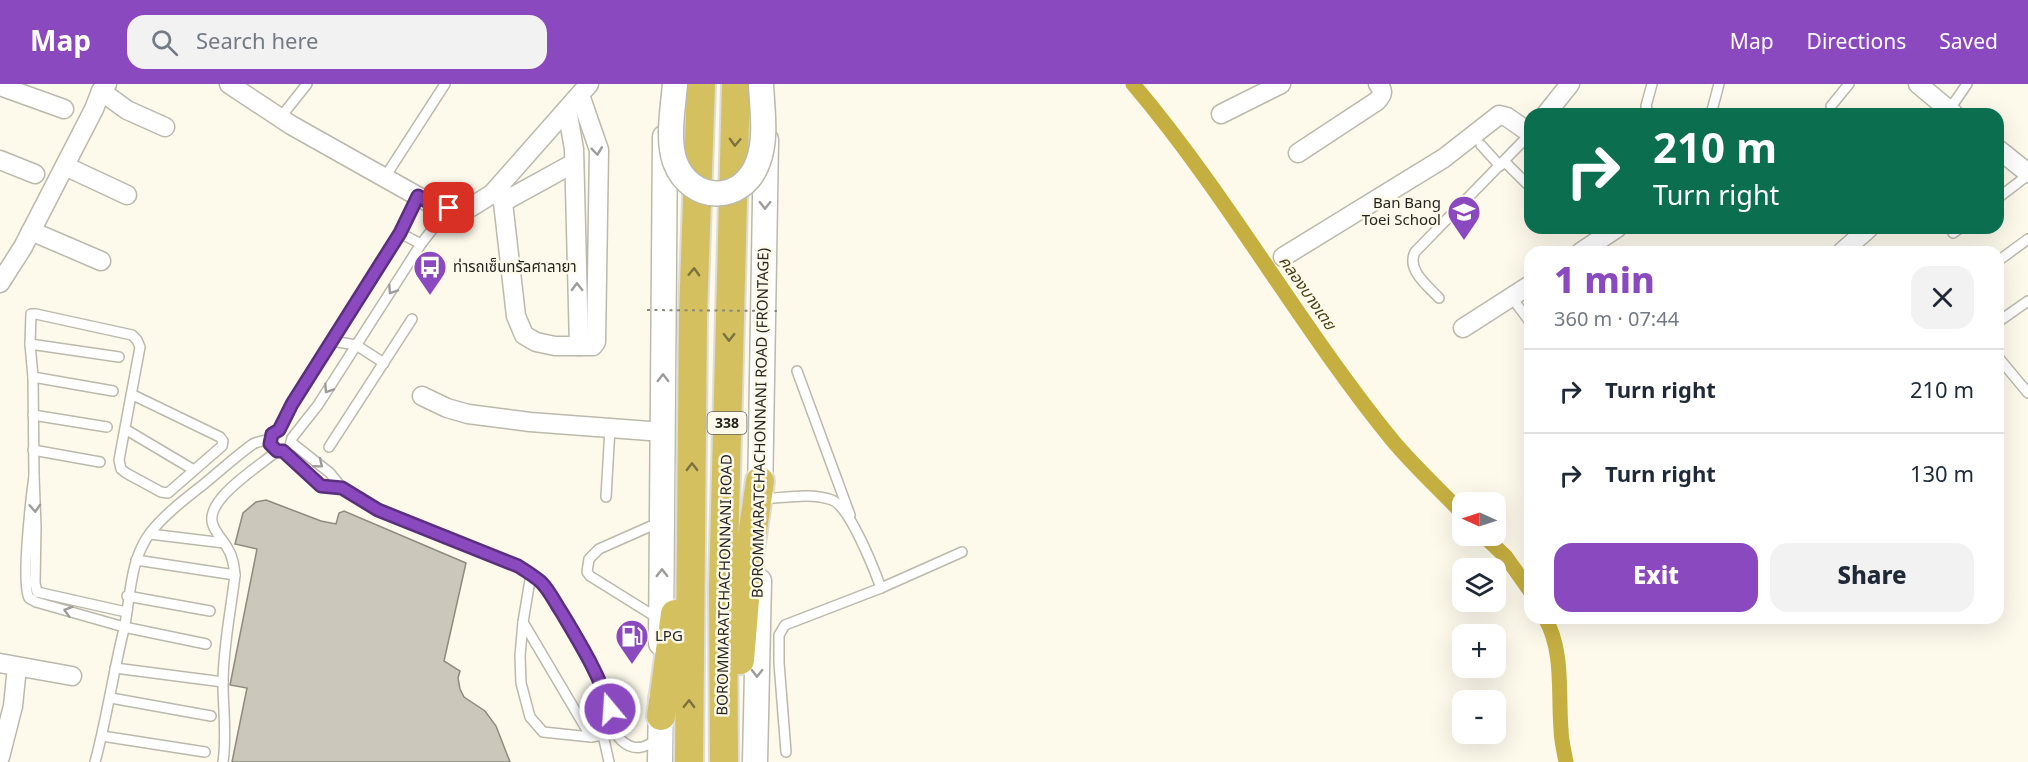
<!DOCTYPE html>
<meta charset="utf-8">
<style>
:root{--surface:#fff;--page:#f2f2f3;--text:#1f2937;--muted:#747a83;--line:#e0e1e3;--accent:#8a49be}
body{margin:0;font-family:Georgia,"Noto Sans Thai",serif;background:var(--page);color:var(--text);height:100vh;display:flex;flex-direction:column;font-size:22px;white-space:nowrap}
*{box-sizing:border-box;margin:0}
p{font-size:20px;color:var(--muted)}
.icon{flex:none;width:33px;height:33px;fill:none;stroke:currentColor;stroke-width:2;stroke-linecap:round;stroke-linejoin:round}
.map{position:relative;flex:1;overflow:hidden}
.sheet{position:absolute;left:1524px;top:162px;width:480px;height:378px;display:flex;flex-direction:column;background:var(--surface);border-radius:18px;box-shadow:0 6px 24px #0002}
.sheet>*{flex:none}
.top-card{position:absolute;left:1524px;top:24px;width:480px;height:126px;border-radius:18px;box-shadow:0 6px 24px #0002;background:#0b6e4f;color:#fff;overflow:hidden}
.needle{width:39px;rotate:273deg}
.buttons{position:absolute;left:1452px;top:408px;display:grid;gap:12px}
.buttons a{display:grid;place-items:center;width:54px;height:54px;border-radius:12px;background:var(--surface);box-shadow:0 6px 24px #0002;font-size:30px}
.pin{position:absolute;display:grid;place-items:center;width:51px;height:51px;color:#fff;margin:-26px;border-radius:12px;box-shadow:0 3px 9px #0006}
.me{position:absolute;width:66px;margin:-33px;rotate:342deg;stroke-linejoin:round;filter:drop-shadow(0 0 4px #0008)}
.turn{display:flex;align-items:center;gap:21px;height:126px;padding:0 30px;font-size:27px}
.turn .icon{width:78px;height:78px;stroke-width:2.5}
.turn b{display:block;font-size:42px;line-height:51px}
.round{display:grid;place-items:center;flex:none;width:63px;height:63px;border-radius:18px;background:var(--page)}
.summary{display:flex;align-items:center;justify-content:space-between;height:102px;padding:0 30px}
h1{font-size:36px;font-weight:800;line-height:45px;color:var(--accent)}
.primary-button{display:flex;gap:12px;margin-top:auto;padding:12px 30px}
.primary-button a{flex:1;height:69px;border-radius:18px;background:var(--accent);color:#fff;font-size:24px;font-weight:800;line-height:69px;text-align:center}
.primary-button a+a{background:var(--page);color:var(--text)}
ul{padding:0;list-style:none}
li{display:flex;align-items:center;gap:18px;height:84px;padding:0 30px;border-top:2px solid var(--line)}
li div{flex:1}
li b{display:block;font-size:22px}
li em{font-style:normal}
header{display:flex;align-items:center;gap:36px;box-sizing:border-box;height:84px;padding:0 30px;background:var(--accent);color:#fff}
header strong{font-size:28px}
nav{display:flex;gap:33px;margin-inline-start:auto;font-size:21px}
.search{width:420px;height:54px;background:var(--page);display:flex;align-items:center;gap:15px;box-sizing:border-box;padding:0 21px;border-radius:18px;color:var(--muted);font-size:22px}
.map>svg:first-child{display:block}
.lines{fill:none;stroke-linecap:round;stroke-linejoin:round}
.canal{stroke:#c6af41;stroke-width:15}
.building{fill:#cbc8bb;stroke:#8d8b7e;stroke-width:1.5}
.service-casing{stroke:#bbb9ab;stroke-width:12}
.minor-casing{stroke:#bbb9ab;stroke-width:21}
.secondary-casing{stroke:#bbb9ab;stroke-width:27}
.trunk-casing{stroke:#dcdcdb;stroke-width:32}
.service{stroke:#fff;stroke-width:9}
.minor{stroke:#fff;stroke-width:18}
.secondary{stroke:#fff;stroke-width:24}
.trunk{stroke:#d4c05f;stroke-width:28}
.secondary-bridge-casing{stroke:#bbb9ab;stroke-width:27;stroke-linecap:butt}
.path-bridge{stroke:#89877e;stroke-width:2;stroke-dasharray:3 4.5;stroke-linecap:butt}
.secondary-bridge{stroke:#fff;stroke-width:24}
.oneway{stroke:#7c723f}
.oneway2{stroke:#9d9c9a}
.route-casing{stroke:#5a2f7c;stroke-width:15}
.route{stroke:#8a49be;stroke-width:10}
.labels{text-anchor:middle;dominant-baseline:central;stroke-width:5;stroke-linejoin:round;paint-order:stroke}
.shield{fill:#fdfaec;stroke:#66645c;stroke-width:1.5}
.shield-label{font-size:14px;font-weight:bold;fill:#25241f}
.poi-label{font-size:15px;fill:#25241f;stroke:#fdfaec;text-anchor:start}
.street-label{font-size:15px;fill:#25241f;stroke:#fdfaec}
.water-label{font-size:16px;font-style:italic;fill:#473e10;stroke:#fdfaec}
</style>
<header>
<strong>Map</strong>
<div class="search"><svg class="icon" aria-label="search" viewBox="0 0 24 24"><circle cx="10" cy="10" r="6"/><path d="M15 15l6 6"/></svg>Search here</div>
<nav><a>Map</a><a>Directions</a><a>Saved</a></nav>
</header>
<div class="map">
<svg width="2028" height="678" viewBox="0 0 2028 678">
<rect width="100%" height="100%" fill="#fdfaec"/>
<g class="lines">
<g class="canal">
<path d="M1133 0C1228 112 1300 243 1393 357 1414 382 1439 405 1462 429"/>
<path d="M1484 452 1506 473 1530 507"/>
<path d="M1545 534C1564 567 1558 609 1561 645 1561 656 1564 667 1566 678"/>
</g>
</g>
<path class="building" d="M266 416 321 437 336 440 339 429 344 427 466 479 444 577 460 587 458 594 460 605 464 613 485 627 496 642 510 678H232L247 604 230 601 257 465 235 460 243 429 256 418Z"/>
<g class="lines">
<defs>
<g id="service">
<path d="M1831 22 1849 0"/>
<path d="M1949 26 1967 0"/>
<path d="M1649 30 1646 22 1652 0"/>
<path d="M1711 30 1719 0"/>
<path d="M280 34 307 0"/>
<path d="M1481 61 1500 82"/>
<path d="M1504 77 1530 103"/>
<path d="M385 93 445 0"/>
<path d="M1998 114 2028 91"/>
<path d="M400 149 421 160"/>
<path d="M1953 149 1960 144"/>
<path d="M1998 177 2028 155"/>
<path d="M1439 214C1428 202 1406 186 1415 168L1530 50"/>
<path d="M1512 214 1530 238"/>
<path d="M1998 238 2028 217"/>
<path d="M332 257 356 261 384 279"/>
<path d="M30 260 31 230H36L132 251 137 256 140 263 119 376 121 385 126 389 161 408 168 409 222 362 223 357 220 353 131 310"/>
<path d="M1998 273 2028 309"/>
<path d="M797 287 850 431"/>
<path d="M33 293 113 307"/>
<path d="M33 331 107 343"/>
<path d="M125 345 194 386"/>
<path d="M270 354 272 362 277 367 286 366 290 362 292 354 318 321 421 160 449 124"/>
<path d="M292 359 330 389 342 404 367 420 518 482C531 490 541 498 550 511 572 545 596 578 607 618 611 631 611 646 621 656 633 668 647 664 658 654"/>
<path d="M329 363 412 235"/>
<path d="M33 366 100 378"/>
<path d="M283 367 321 402 342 404"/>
<path d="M34 392 33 293 30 260 119 273"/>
<path d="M606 413 610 344"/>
<path d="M762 415C784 414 811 408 832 416 850 423 874 485 881 504L962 468"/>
<path d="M150 450 224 459"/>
<path d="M136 476 235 491C234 482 233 473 228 465 224 457 216 450 213 441 203 416 260 382 277 367"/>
<path d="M531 490 523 538 520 572 521 599 530 633 543 648 591 653 615 649"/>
<path d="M127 512 210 527"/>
<path d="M126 528 37 508 35 499 36 443 34 392C31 414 21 499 29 514L36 518 124 543 206 560"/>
<path d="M659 535 590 492 587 488 589 475 599 465 660 438"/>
<path d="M523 538 591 653"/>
<path d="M115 584 223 598"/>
<path d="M111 614 211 632"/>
<path d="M603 651 609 678"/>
<path d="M102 652 205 668"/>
<path d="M786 668 779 579V551L785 541 881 504"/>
<path d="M95 678C107 634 113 589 124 545 131 512 129 478 150 449 165 430 185 415 204 400 220 387 236 372 253 360 258 357 266 357 270 354 280 346 285 331 292 320L400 149 418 112"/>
<path d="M223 678C227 651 223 625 223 599 223 563 231 526 235 491"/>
</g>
<g id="minor">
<path d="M229 0 291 41 428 118 449 124 471 123 492 110 589 0"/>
<path d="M1918 0 1954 30"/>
<path d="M0 2 64 25"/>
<path d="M101 7 127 26 165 43"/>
<path d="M567 25 574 65 579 262"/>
<path d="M1221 30 1281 0"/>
<path d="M1546 30 1570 0"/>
<path d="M1998 65 2028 89"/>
<path d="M1298 69 1377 17C1383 10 1384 7 1378 0"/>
<path d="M0 76 35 90"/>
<path d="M65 82 127 111"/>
<path d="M501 101 516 232 524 251 536 258 555 262H593L596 258 599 66 580 11"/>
<path d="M503 118 574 79"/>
<path d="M31 147 101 177"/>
<path d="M1581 168 1617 144"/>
<path d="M1842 168 1869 144"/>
<path d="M1283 173 1444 74 1499 31 1507 33 1530 49"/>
<path d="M0 199 23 163 94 25 101 7 107 0"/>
<path d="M1463 244 1530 201"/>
<path d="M422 312 447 324 468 330 530 338 663 348"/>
<path d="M0 579 72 592"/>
<path d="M0 673 13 622 17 583"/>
</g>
<g id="secondary">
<path d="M760 415 766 56"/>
<path d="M661 559 665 53"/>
<path d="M660 678 661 614"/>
<path d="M755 678 759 497"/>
</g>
<g id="trunk">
<path d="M740 576 748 479 760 397"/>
<path d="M661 632 675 530"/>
<path d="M689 678 693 232 701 0"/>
<path d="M724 678 723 505 736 0"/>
</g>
</defs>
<use href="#service" class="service-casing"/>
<use href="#minor" class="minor-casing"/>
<use href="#secondary" class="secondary-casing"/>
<use href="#trunk" class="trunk-casing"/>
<use href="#service" class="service"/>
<use href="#minor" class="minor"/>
<use href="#secondary" class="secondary"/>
<use href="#trunk" class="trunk"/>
<defs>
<path id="secondary-bridge" d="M675 0C673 25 667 55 675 78 691 120 743 120 758 78 767 54 762 25 761 0"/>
</defs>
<use href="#secondary-bridge" class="secondary-bridge-casing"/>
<path class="path-bridge" d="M647 226 777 227"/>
<use href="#secondary-bridge" class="secondary-bridge"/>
</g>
<defs><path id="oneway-chevron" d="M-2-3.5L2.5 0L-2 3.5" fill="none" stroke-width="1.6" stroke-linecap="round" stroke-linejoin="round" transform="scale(1.5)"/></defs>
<g class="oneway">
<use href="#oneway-chevron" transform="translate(735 58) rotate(92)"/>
<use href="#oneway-chevron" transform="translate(694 188) rotate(-88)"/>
<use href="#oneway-chevron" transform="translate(729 253) rotate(91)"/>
<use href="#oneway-chevron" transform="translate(692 383) rotate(-90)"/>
<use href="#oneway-chevron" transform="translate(689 620) rotate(-89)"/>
</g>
<g class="oneway2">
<use href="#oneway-chevron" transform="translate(597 67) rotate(83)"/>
<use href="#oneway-chevron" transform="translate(765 121) rotate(91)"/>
<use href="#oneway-chevron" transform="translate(577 203) rotate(-91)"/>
<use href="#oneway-chevron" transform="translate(392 206) rotate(123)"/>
<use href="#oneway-chevron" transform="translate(663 294) rotate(-90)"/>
<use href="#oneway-chevron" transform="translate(328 305) rotate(123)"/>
<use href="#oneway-chevron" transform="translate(319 380) rotate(39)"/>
<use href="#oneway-chevron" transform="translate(35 424) rotate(87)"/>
<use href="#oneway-chevron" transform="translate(662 489) rotate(-90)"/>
<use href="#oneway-chevron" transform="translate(68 527) rotate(-164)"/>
<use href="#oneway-chevron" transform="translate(757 589) rotate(91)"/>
</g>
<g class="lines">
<defs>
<path id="route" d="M449 124 428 118 418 112 400 149 292 320 279 346 272 350 270 360 277 367H283L321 402 342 404 378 426 518 482C526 487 534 492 541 498 550 507 555 519 562 529 581 561 599 590 610 625"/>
</defs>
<use href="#route" class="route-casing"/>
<use href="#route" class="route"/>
</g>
<defs>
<symbol id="school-pin" viewBox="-11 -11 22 30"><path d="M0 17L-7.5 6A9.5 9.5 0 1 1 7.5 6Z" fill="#8a49be" stroke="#fdfaec"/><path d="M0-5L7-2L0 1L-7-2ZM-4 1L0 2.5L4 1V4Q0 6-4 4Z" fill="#fff"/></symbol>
<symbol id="bus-pin" viewBox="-11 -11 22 30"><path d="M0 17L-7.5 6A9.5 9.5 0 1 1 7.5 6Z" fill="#8a49be" stroke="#fdfaec"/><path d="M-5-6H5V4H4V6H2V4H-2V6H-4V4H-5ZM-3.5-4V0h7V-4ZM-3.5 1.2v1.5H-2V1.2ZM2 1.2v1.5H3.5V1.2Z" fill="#fff"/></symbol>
<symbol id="fuel-pin" viewBox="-11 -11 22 30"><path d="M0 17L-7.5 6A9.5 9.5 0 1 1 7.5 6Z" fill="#8a49be" stroke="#fdfaec"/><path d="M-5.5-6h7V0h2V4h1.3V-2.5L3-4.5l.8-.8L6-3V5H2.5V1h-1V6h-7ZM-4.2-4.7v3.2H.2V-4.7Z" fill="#fff"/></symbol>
</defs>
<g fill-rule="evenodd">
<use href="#school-pin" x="1445" y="109" width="38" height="52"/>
<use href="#bus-pin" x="411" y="164" width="38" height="52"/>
<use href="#fuel-pin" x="613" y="533" width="38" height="52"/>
</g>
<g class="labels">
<rect class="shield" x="707.5" y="328" width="39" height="22" rx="4.5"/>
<g class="shield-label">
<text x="727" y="339">338</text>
</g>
<g class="poi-label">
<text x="1441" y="119" text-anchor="end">Ban Bang<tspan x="1441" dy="17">Toei School</tspan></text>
<text x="453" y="183">ท่ารถเซ็นทรัลศาลายา</text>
<text x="655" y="552">LPG</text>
</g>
<g class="street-label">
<text transform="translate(761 339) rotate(-89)">BOROMMARATCHACHONNANI ROAD (FRONTAGE)</text>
<text transform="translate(725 501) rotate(-89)">BOROMMARATCHACHONNANI ROAD</text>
</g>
<g class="water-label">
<text transform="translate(1307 209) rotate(55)">คลองบางเตย</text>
</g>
</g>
</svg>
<div class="buttons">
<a><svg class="needle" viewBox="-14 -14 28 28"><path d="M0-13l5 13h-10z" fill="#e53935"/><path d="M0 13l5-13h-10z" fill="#747a83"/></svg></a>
<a><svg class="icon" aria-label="layers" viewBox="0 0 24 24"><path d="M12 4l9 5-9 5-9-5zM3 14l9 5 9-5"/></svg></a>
<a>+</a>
<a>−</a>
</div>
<div class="pin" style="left:449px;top:124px;background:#d93025"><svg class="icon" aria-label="arrive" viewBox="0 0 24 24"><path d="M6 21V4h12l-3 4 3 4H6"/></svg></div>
<svg class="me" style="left:610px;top:625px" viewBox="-20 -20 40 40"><circle r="17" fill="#8a49be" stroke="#fff" stroke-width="3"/><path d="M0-11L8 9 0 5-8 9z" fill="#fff"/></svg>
<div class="top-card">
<div class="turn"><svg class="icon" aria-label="right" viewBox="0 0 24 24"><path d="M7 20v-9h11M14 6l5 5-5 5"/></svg><div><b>210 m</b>Turn right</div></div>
</div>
<section class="sheet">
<div class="summary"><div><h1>1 min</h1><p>360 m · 07:44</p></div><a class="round"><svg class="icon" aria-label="close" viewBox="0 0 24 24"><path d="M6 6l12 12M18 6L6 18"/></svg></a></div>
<ul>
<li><svg class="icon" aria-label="right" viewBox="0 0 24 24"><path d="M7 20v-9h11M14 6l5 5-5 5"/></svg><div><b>Turn right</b></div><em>210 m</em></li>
<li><svg class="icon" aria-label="right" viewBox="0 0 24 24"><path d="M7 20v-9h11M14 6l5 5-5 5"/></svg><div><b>Turn right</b></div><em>130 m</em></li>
</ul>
<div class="primary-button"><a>Exit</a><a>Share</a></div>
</section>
</div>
